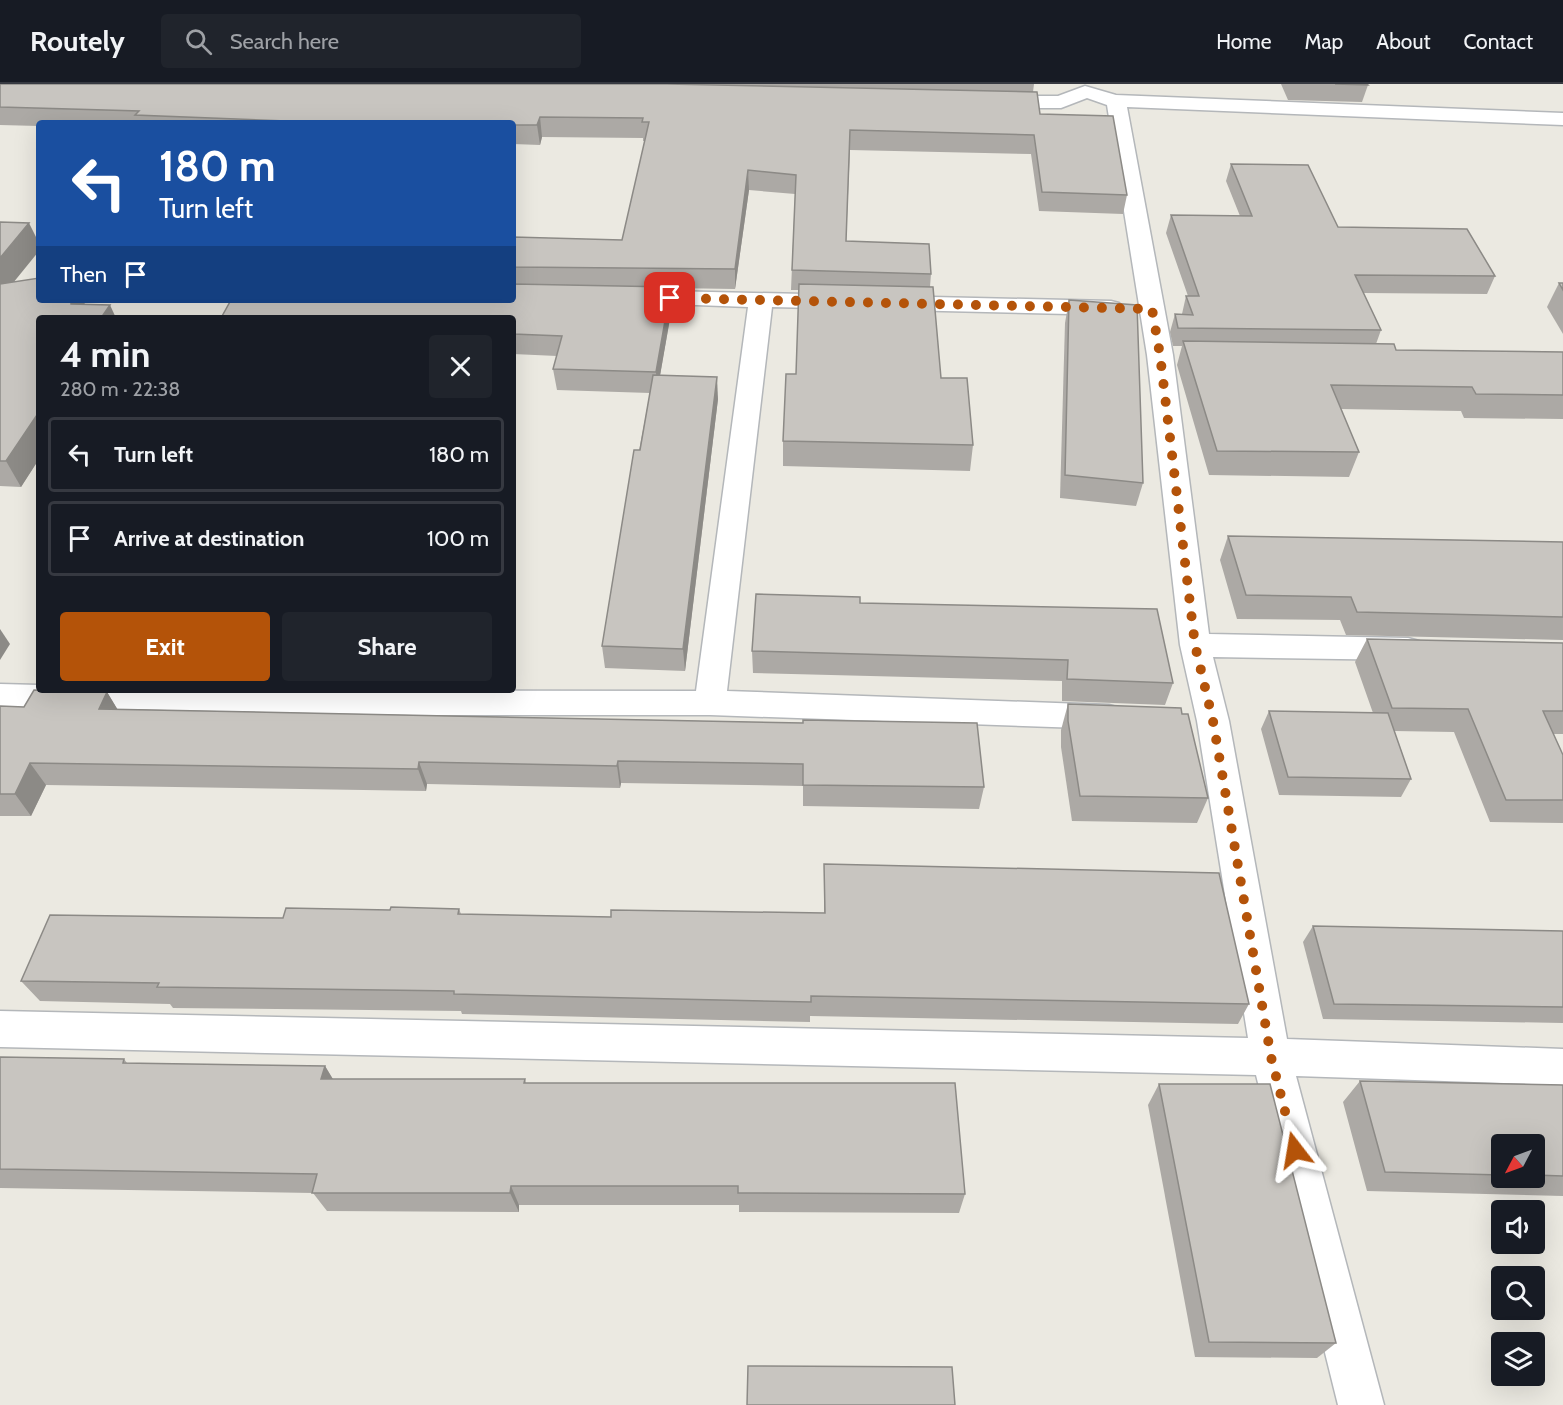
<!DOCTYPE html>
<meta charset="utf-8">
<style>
:root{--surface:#171b24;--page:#20242c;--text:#f1f3f6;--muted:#9ea1a6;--line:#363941;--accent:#b45309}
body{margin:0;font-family:Cabin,sans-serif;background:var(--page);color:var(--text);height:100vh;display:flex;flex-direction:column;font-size:22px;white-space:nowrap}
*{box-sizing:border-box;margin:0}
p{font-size:20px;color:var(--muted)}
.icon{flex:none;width:33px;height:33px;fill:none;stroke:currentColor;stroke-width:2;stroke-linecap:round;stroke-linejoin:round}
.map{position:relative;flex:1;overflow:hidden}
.details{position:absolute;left:36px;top:231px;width:480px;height:378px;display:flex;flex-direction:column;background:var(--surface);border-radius:6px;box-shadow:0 6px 24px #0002}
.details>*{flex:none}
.hud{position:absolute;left:36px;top:36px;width:480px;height:183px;border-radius:6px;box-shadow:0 6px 24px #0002;background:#1a4fa0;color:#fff;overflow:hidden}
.needle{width:39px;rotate:229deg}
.buttons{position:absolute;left:1491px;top:1050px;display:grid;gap:12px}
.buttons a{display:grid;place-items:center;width:54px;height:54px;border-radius:6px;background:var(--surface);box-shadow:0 6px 24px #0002;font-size:30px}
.pin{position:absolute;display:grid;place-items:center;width:51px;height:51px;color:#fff;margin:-26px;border-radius:12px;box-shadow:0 3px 9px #0006}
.me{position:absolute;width:66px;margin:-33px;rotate:346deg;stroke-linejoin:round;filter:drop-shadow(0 0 4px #0008)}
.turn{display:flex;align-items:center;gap:21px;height:126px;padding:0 24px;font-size:27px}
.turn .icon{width:78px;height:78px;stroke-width:2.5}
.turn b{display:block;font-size:42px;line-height:51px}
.then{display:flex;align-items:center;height:57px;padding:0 24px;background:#0003;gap:12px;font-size:22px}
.round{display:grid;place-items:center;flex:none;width:63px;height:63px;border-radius:6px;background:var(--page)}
.overview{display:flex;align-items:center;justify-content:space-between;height:102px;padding:0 24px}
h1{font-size:36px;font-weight:800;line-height:45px}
.cta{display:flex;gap:12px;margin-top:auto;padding:12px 24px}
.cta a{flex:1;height:69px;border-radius:6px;background:var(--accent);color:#fff;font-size:24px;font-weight:800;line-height:69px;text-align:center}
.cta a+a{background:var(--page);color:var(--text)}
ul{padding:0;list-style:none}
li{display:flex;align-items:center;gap:18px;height:75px;margin:0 12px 9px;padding:0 12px;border:3px solid var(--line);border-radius:6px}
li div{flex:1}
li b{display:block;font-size:22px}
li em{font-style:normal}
header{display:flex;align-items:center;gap:36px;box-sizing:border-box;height:84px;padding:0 30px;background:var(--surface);border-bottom:2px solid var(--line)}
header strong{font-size:28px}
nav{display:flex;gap:33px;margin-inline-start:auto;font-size:21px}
.search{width:420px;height:54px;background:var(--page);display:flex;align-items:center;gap:15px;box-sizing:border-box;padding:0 21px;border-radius:6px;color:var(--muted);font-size:22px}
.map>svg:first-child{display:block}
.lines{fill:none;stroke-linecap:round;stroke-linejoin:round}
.minor-casing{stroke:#b4b7ba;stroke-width:3}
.minor{fill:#fff;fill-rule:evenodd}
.wall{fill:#aca9a5;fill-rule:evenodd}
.shaded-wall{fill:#8c8a86}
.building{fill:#c8c5c0;stroke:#8c8a86;stroke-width:1.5}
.route{stroke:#b45309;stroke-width:10;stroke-dasharray:0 18}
</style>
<header>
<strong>Routely</strong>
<div class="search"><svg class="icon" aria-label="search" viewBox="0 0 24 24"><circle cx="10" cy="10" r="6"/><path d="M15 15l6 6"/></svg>Search here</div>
<nav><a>Home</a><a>Map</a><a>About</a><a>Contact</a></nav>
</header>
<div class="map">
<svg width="1563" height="1321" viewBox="0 0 1563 1321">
<rect width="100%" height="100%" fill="#ebe9e1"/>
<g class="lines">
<defs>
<g id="minor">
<path d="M1085 2 1116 11 1563 29V41L1127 23 1173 271 1209 550 1408 554 1419 557 1424 565 1419 573 1408 576 1213 573 1229 637 1287 955 1563 965V1001L1296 992 1384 1321H1338L1256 991 0 963V927L1248 954 1197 637 1180 561 1147 271 1107 21 1087 14 1061 24H993L986 22 983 18 986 14 993 12H1058Z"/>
<path d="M626 206 1111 217 1119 219 1123 224 1119 229 1111 231 772 223 727 607 1109 621 1120 624 1125 633 1120 642 1109 645 710 631H183L0 624V600L39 601V606L696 607 748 223 618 218 614 213 618 208Z"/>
</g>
</defs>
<use href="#minor" class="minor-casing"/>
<use href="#minor" class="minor"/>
</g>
<g class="wall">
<path d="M0 0H1034L1033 8 1040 30 1127 111 1123 130 1039 127 1031 70 850 66 846 157 931 190 930 203 941 294 973 361 970 387 783 382V357L796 290 799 206H791L795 110 749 106 735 205 671 204 672 223 660 291 718 315 685 587 605 584 602 562 650 309 557 306 553 285 557 272 513 270V153L622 156 645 57H643V54L542 53 540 61 513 60V39H39V42L0 41Z"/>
<path d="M1281 0H1367L1368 1 1362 18 1288 16Z"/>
<path d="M1231 80 1338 143 1495 192 1487 210 1363 209 1381 246 1376 260 1396 266 1563 268V335L1464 334 1461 327 1341 325 1359 368 1349 393 1209 391 1177 281 1182 262H1173L1170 248 1175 230H1182L1186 212H1188L1166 149 1171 131 1240 132 1226 97Z"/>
<path d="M0 138 14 197 39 216H85L84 220 39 234V375L21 403 0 402Z"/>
<path d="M1559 199H1563V250L1547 223Z"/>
<path d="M1069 216 1143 399 1136 422 1060 414 1065 239Z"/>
<path d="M1228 452 1563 458V556L1346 551 1340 536 1237 535 1220 476Z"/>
<path d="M860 519 1173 599 1165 621 1062 617V597L753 589 752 567Z"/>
<path d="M1367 555 1563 559V650H1553L1563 671V739L1490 738 1454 648 1394 647 1411 695 1401 713 1279 711 1261 645 1269 627 1373 629 1355 578Z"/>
<path d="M107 608 117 625 803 639 984 703 979 725 803 722V702L621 699 620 704 427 700 426 707 46 701 31 732H0V622L24 623Z"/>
<path d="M1068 620 1182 630 1208 714 1197 739 1072 737 1061 663V646Z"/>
<path d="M824 780 1249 920 1238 940 810 932V938L462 930 461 927 173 924 170 920 40 917 21 897 283 834 390 826 459 825 461 830 611 833 824 829Z"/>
<path d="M1313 842 1563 847V939L1323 935 1303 858Z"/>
<path d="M0 973 124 975 127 979 325 982 333 995H525L526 999 965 1110 959 1129 739 1128V1121H519V1128L327 1127 313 1109 0 1104Z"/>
<path d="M1360 997 1563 1001V1112L1367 1107 1343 1018ZM1502 1060H1534V1094H1502Z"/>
<path d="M1159 1000 1336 1259 1317 1274 1195 1273 1148 1021Z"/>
</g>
<g class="shaded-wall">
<path d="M540 33 542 53 540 61 537 41Z"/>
<path d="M748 86 749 106 735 205V185Z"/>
<path d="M29 139 39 159V167L0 215V174Z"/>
<path d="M671 203 672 223 657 309 656 288Z"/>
<path d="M71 216H85L83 234 71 220Z"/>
<path d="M110 221 116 234H101Z"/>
<path d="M717 293 718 315 685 587 683 565Z"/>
<path d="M39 328V375L21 403 6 377Z"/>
<path d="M0 545 10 560 0 576Z"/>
<path d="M107 608 121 631 99 625Z"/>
<path d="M618 677 621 699 620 704 617 682Z"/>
<path d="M419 678 427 700 426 707 418 685Z"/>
<path d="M30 679 46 701 31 732 15 710Z"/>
<path d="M325 982 338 1004 321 995Z"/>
<path d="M511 1102 519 1121V1128L510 1109Z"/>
</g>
<g class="building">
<path d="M0 0H667L1037 8 1040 30 1113 32 1127 111 1042 108 1034 51 850 46 846 157 929 160 931 190 792 186 796 91 748 86 735 185 513 183V153L622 156 649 38H642L643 34 540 33 537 41H513V39H435L344 37 342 39H338L135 31 139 27 0 23Z"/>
<path d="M1335 0H1367L1368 1Z"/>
<path d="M1231 80 1308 81 1338 143 1467 145 1495 192 1355 191 1381 246 1178 244 1175 230 1193 231 1186 212H1199L1171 131 1252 132Z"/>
<path d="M0 138 29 139 0 174Z"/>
<path d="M39 194V216H71V220L110 221 101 234H39V328L6 377H0V200Z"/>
<path d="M1559 199H1563V206Z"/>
<path d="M513 200 671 203 656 288 553 285 562 252 513 250V234H221L231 216H513Z"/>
<path d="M799 200 933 203 941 294H967L973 361 783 357 786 290H796Z"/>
<path d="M1069 216 1137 221 1143 399 1065 391Z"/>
<path d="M1183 257 1394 260 1396 266 1563 268V311L1476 310 1472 303 1331 301 1359 368 1217 367Z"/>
<path d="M653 291 717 293 683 565 602 562 634 366H640Z"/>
<path d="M1228 452 1563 458V533L1357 528 1351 513 1246 511Z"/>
<path d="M756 510 860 513V519L1157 525 1173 599 1067 595 1068 576 752 567Z"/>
<path d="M1367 555 1563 559V627H1543L1563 671V716H1506L1468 625 1392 624Z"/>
<path d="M34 606 107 608 99 625 803 639V636L977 639 984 703 803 701V680L618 677 617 682 419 678 418 685 30 679 15 710H0V622L24 623Z"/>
<path d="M1068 620 1181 624 1182 630H1188L1208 714 1080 712 1068 637Z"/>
<path d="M1269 627 1388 629 1411 695 1288 693Z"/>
<path d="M824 780 1219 789 1249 920 811 912V918L454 910V907L157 903 159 899 21 897 50 831 283 834 286 824 390 826 391 823 459 825 458 830 611 833V826L825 829Z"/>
<path d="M1313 842 1563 847V923L1334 920Z"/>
<path d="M0 973 124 975 123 979 325 982 321 995H525L524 999H955L965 1110 738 1109V1102H511L510 1109H312L317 1090 0 1085Z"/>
<path d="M1360 997 1563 1001V1092L1534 1091V1060H1502V1091L1385 1088Z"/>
<path d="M1159 1000H1270L1336 1259 1209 1258Z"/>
<path d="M748 1282 952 1283 955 1321H747Z"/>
</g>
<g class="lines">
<path class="route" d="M670 214 1152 225 1160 271 1195 561 1213 637 1271 973 1295 1066"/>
</g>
</svg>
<div class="buttons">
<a><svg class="needle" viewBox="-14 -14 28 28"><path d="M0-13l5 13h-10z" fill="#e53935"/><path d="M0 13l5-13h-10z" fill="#9ea1a6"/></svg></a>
<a><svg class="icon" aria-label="sound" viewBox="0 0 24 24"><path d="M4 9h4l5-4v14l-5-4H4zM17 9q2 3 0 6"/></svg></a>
<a><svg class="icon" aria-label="search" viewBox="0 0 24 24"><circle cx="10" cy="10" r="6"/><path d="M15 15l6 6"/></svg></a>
<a><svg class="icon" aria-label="layers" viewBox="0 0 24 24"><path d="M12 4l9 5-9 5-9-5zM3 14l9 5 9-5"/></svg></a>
</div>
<div class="pin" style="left:670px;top:214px;background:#d93025"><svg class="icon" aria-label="arrive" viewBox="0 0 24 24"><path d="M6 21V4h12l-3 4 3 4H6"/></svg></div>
<svg class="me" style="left:1295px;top:1066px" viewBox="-20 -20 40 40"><path d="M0-17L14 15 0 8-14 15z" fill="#b45309" stroke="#fff" stroke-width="4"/></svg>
<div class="hud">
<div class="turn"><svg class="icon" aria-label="left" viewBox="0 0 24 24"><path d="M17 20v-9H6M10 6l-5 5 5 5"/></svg><div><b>180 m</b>Turn left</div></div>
<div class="then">Then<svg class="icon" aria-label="arrive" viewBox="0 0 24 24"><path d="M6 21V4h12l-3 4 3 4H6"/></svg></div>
</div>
<section class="details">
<div class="overview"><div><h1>4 min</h1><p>280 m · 22:38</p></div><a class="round"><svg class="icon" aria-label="close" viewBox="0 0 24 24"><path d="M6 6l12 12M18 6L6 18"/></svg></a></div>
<ul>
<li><svg class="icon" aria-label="left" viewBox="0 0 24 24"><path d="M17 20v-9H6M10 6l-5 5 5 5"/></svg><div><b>Turn left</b></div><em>180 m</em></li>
<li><svg class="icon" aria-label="arrive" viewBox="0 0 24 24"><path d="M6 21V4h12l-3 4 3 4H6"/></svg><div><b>Arrive at destination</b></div><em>100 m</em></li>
</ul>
<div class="cta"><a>Exit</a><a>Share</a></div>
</section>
</div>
